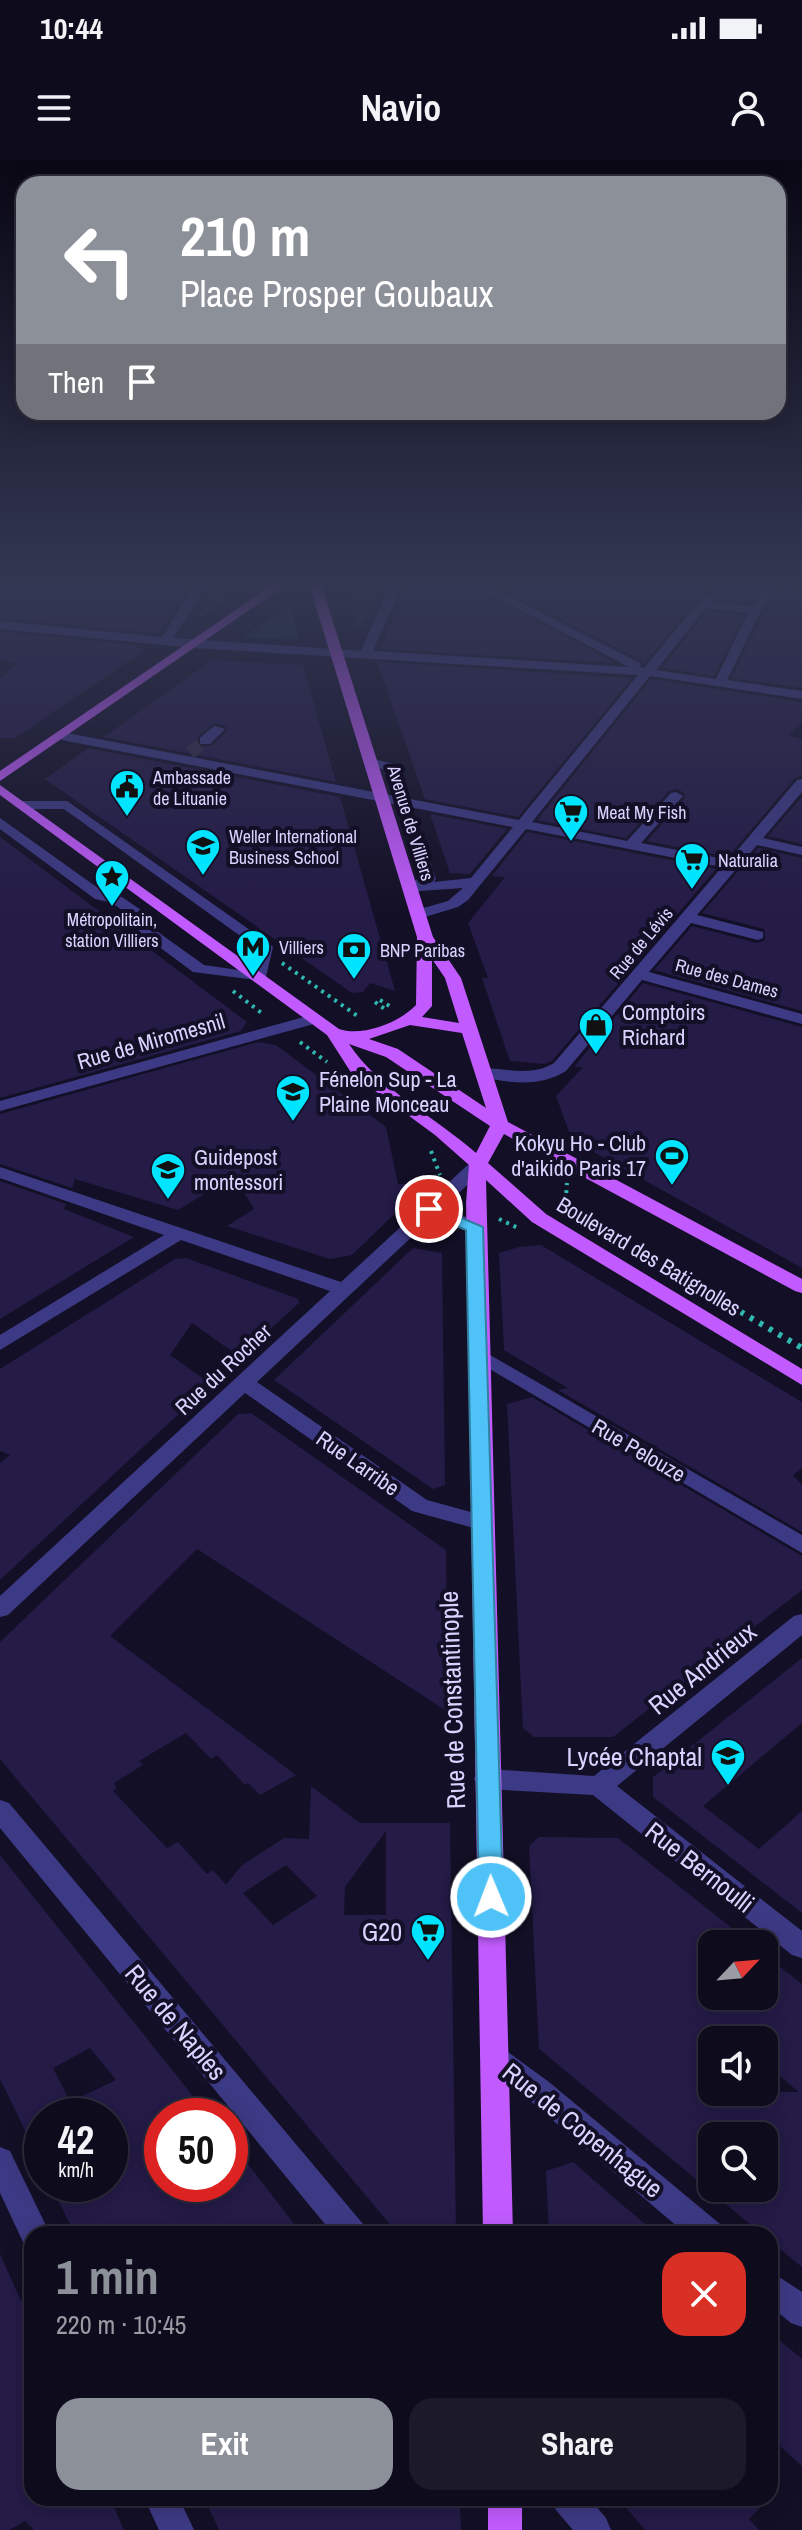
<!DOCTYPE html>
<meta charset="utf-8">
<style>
:root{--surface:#0e0b1c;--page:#1c1929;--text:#f1f3f6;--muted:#9b9ba3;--line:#2e2b3b;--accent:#8c9099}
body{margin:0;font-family:"Archivo Narrow",sans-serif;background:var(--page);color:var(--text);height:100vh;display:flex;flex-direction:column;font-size:30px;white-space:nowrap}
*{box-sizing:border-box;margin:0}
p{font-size:26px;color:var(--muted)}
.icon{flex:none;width:44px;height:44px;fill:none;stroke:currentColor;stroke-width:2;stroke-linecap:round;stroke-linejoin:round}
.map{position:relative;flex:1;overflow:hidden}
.drawer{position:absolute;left:24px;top:2066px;width:754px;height:280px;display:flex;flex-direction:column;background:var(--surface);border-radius:24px;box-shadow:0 4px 20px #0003,0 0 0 2px var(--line)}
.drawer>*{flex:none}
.guide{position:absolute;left:16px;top:16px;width:770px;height:244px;border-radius:24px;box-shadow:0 4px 20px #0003,0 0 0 2px var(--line);background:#8c9099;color:#fff;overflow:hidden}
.needle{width:52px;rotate:64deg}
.controls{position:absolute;left:698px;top:1770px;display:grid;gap:16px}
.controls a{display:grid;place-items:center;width:80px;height:80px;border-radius:16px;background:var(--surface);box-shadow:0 4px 20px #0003,0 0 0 2px var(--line);font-size:40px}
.speed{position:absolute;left:24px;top:1938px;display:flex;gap:16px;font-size:40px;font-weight:700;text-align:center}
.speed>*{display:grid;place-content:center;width:104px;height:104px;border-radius:50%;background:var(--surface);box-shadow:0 4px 20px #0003,0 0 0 2px var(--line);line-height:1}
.speed small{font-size:20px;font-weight:400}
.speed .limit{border:12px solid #d22;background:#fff;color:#111}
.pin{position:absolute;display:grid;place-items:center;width:68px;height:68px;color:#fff;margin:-34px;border:4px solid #fff;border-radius:50%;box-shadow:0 2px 8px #0007}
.me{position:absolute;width:88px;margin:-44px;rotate:359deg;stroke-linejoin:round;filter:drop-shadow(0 0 6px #0008)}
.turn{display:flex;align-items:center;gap:28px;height:168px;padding:0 32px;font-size:36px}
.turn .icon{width:104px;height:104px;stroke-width:2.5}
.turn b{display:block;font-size:56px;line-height:68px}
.then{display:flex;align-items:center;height:76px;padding:0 32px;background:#0003;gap:16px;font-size:30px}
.round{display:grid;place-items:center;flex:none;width:84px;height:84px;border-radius:24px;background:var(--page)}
.head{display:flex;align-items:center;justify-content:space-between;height:136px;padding:0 32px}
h1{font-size:48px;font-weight:700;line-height:60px;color:var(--accent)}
.action{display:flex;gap:16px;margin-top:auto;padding:16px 32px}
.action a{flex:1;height:92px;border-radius:24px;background:var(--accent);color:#fff;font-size:32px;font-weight:700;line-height:92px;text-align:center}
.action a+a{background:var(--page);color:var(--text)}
.status{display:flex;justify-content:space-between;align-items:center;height:56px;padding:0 40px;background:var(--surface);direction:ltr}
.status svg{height:22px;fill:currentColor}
header{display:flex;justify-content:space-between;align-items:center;height:104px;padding:0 32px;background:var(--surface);font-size:36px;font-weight:700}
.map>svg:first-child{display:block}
.green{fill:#12302f}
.building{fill:#241b47;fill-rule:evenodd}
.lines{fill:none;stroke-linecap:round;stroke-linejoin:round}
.minor-tunnel{stroke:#312d47;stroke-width:13;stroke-dasharray:13 6;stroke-linecap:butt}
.path-far1{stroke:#2fb8b0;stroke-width:4;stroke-dasharray:3 5;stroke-linecap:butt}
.path{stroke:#2fb8b0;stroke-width:6;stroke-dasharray:4 7;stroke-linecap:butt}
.minor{fill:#3d3a85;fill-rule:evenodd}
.major{fill:#c25bff;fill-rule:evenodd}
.route{fill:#4fc3f7;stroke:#337fa1;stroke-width:2}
.labels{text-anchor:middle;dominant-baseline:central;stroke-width:8;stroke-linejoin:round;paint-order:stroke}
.far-poi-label{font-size:18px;fill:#d9d4ff;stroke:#130f26;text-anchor:start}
.far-street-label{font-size:18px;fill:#d9d4ff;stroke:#130f26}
.poi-label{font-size:22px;fill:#d9d4ff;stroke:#130f26;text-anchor:start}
.street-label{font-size:22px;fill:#d9d4ff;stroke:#130f26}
.near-street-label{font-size:26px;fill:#d9d4ff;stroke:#130f26}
.near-poi-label{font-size:26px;fill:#d9d4ff;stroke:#130f26;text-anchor:end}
</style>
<div class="status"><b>10:44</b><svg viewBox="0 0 49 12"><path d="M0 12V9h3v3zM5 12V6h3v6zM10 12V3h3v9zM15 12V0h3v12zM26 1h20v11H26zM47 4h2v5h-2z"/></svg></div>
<header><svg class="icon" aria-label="menu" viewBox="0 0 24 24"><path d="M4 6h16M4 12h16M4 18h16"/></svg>Navio<svg class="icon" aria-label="person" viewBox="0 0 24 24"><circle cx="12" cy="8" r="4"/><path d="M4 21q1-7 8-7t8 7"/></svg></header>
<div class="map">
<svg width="802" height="2370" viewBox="0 0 802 2370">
<rect width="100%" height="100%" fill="#130f26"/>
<g class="green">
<path d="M217 424H252L199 457 198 456Z"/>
<path d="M345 424H381L362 466 357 465Z"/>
<path d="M286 446H290L299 479 243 478Z"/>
</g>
<g class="building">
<path d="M0 424H189L160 471 151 473 0 458Z"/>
<path d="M408 424H468L615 503 381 489Z"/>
<path d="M492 424H716L697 440 643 504 641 500Z"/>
<path d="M736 424H762L750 443 720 440Z"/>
<path d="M780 424H800L795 434 802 435V528L731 518Z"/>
<path d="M707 451 743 455 714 516 662 508Z"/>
<path d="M0 472 136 485 142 492 15 578H0V519L17 503 0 500Z"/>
<path d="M212 500 303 505 336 622 104 577ZM215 563 226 566 227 571 212 586H198V576Z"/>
<path d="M377 502 632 518 518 657 425 639Z"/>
<path d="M651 519 802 542V561L788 576 802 579V616L795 618 728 697 647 681 685 638 684 633 677 629 669 631 626 678 537 660Z"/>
<path d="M88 588 340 637 395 831 370 823 363 832 352 833 45 619Z"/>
<path d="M802 637V684L768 676Z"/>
<path d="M430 654 507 669 470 714 450 713Z"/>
<path d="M527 672 716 709 552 901 545 904 510 901 482 818H488L468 763 505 717 492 716Z"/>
<path d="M0 677 247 862 241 871 0 938Z"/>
<path d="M758 688 802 698V851L654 810 692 766 757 783 765 780 764 769 702 753Z"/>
<path d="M643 823 802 867V1108L572 980 556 936 583 907H574Z"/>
<path d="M258 882 276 885 386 967 398 1024H406L409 1040 352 1095 330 1099 227 1066 254 1049 234 1016 178 1050 75 1019 72 1028 0 1004V954Z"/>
<path d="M0 1021 66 1044 64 1049 134 1077 0 1159Z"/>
<path d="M541 1085 802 1242V1308L793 1315 802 1325V1372L558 1230 568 1228 504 1190 499 1093 519 1087Z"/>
<path d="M413 1088 442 1093 445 1325 433 1329 274 1220Z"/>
<path d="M186 1098 299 1139 297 1141 300 1142 240 1197 192 1163 170 1195 211 1224 0 1420V1303L10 1295 0 1291V1209L175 1099Z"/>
<path d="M532 1237 802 1396V1430L613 1577H534L523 1568 507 1244Z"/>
<path d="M251 1253 446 1390 448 1552 197 1389 110 1476 296 1615 260 1635 248 1623 245 1625 217 1595 211 1599 186 1573 139 1601 143 1605 114 1623 117 1628 113 1631 167 1688 178 1682 207 1714 213 1710 226 1725 241 1706 284 1678 309 1679 311 1626 360 1663H450L456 2074H398L0 1599V1482L238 1254ZM386 1671V1755H344L345 1727ZM286 1705 317 1736 273 1765 243 1733Z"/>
<path d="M802 1498V1563L703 1646 759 1689 802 1651V1753L653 1637V1617Z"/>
<path d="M539 1677 618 1678 752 1784H712V1836H764V1794L802 1824V2107L770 2081V2074H762L539 1889 529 1686ZM712 1880H764V1903L799 1932H712ZM712 1976H764V2028H712Z"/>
<path d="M0 1695 209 1956H162V2024H230V1981L302 2074H75L50 2024H110V1956H42V2005L0 1919ZM90 1888 116 1920 70 1942 53 1908Z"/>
<path d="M573 2002 620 2043 657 2074H549L546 2011Z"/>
<path d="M0 2094 32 2165V2338H110L124 2370H34L25 2361 9 2370H0Z"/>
<path d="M770 2172 802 2199V2306L770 2277Z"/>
<path d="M204 2338H460L461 2370H219Z"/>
<path d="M618 2338H769L749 2359 759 2370H645Z"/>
</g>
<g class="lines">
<path class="minor-tunnel" d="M190 593 205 581"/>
<g class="path-far1">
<path d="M282 803 359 857"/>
<path d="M233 831 263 854"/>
<path d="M380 840 391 847"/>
<path d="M375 842 386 850"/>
<path d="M300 882 327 902"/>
<path d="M431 991 440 1015"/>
<path d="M565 1049 567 1023"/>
<path d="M499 1059 518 1068"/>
<path d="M710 1134 716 1137"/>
</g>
<path class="path" d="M712 1135 802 1188"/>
<g class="minor">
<path d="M196 424H207L173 478 361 491 390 424H402L373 491 629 507 471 424H485L640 503 641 508H644L699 442 721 424H733L713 442 752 446 766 424H777L761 450 727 520 802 531V539L650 516 532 662 627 681 671 633 676 632 683 636 641 683 729 700 797 620 802 619V632L763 678 802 687V695L757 685 697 755 763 772V778L758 780 691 763 649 812 802 854V864L642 820 566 911C538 928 509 923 478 916L476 912C489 901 526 921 554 903L722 707 526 669 468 740 458 747 418 759 410 754 413 751 448 741 463 728 405 732V726L421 717 411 687 413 684 418 683 425 687 436 719 434 722 471 718 513 667 62 580 56 576 62 572 519 660 638 515 194 488 0 469V461L162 477ZM706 448 748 453 716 519 656 510Z"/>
<path d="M214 566 225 569 210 584H200V578Z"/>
<path d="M366 597 394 604 408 632 406 635H396L384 610 366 603Z"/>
<path d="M67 641 270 784 273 787 265 821 193 812 131 766V756L112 743 95 739 0 669V658L105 733 122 737 144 752V762L204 805 252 812 257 788 64 649H23L16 645 23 641Z"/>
<path d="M315 854 323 859 321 862 0 951V941Z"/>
<path d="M478 1000 484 1001 487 1005 484 1009 443 1048 482 1063 484 1067 482 1071H468L433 1057 257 1222 427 1340 489 1357 492 1362 489 1367 481 1370 412 1351 245 1233 8 1455 0 1457V1436L330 1131 181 1080 0 1190V1175L164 1075 0 1018V1007L341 1122 472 1001Z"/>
<path d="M478 1188 802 1375V1393L471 1198 468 1194Z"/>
<path d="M802 1454V1475L617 1626 802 1771V1798L792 1795 593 1635 487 1629 478 1626 474 1619 478 1612 487 1609 594 1616 794 1456Z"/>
<path d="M0 1640 9 1643 363 2064 367 2074H333L0 1668Z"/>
<path d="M494 1885 504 1889 549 1922 720 2064 724 2074H686L529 1940 484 1907 480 1898 484 1889Z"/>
<path d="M0 1987 10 1991 50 2074H32V2087L24 2084 0 2033Z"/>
<path d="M770 2111 802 2132V2167L791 2163 770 2146Z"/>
<path d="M144 2338H179L194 2370H159Z"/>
<path d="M551 2338H589L606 2358 611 2370H573L556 2350Z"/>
</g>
<g class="major">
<path d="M274 424H287L0 621V611Z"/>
<path d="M309 424H321L433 777 461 818 508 962 802 1119V1133L795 1131 504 974 488 1003 546 1054 802 1209V1225L532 1062 486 1020 513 2074H483L466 1043 469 1005 435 975 352 914 327 875 0 635V625L339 869C362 877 399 863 416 845L417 777ZM432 799 445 818 459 863 422 857 432 846ZM410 865 462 873 486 948 398 889 369 879ZM349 884 386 897 490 966 476 993C435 957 379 929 349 884Z"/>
<rect x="488" y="2338" width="34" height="32"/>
</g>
</g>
<linearGradient id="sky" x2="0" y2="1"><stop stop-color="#0a0815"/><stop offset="0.56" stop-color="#333752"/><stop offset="1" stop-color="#333752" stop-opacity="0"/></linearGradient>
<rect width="802" height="756" fill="url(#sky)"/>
<path class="route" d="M429 1044 483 1067 503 1737 500 1744 491 1747 483 1744 479 1737 466 1070 423 1052 420 1049Z"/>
<defs>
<symbol id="civic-pin" viewBox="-11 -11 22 30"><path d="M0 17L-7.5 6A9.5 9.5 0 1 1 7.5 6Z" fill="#00e5ff" stroke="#130f26"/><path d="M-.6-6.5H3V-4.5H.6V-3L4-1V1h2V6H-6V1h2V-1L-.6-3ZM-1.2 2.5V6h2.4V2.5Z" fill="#111"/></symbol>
<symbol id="supermarket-pin" viewBox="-11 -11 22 30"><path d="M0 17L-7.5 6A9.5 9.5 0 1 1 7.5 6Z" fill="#00e5ff" stroke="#130f26"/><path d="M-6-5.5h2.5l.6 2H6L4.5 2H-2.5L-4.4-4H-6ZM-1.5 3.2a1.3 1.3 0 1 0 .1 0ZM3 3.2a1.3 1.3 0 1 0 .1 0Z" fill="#111"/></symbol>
<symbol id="university-pin" viewBox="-11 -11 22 30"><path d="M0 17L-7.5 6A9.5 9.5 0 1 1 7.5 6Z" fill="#00e5ff" stroke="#130f26"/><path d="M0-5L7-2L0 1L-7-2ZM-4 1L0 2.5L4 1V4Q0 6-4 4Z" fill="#111"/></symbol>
<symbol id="sight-pin" viewBox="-11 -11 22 30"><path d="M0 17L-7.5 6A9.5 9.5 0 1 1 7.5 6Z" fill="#00e5ff" stroke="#130f26"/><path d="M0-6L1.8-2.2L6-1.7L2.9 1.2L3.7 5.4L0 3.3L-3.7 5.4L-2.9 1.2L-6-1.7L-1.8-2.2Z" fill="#111"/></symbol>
<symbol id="metro-pin" viewBox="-11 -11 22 30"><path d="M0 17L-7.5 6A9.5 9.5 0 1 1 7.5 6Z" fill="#00e5ff" stroke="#130f26"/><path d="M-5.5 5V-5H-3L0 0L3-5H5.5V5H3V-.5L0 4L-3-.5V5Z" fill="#111"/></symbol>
<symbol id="bank-pin" viewBox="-11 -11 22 30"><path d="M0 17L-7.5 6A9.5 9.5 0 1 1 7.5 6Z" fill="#00e5ff" stroke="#130f26"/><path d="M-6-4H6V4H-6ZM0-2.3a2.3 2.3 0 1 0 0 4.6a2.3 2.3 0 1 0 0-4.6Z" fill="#111"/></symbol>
<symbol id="shop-pin" viewBox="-11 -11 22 30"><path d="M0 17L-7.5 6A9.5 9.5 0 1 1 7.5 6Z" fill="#00e5ff" stroke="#130f26"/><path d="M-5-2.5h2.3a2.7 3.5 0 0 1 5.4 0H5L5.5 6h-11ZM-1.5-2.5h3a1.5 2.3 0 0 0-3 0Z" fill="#111"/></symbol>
<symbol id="school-pin" viewBox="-11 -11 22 30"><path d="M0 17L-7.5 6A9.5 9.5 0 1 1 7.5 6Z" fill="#00e5ff" stroke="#130f26"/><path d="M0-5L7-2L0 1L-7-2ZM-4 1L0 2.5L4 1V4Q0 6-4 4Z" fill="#111"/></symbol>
<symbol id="stadium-pin" viewBox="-11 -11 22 30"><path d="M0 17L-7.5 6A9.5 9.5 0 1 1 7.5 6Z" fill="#00e5ff" stroke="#130f26"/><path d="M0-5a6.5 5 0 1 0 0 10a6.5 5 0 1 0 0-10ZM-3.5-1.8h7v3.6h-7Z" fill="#111"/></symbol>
</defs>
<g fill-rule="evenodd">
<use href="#civic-pin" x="107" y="607" width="40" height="54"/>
<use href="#supermarket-pin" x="551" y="632" width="40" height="54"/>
<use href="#university-pin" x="183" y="666" width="40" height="54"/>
<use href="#supermarket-pin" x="672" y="680" width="40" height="54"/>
<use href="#sight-pin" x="92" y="697" width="40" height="54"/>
<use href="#metro-pin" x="233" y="767" width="40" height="54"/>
<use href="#bank-pin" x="334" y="770" width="40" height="54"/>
<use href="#shop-pin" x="576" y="845" width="40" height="54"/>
<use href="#school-pin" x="273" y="912" width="40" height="54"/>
<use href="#stadium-pin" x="652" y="976" width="40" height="54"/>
<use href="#school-pin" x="148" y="990" width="40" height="54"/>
<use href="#school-pin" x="708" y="1576" width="40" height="54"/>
<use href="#supermarket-pin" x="408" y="1751" width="40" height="54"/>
</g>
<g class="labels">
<g class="far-poi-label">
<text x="153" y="617">Ambassade<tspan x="153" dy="21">de Lituanie</tspan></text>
<text x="597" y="652">Meat My Fish</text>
<text x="229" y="676">Weller International<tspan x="229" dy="21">Business School</tspan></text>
<text x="718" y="700">Naturalia</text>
<text x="112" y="759" text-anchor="middle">Métropolitain,<tspan x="112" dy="21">station Villiers</tspan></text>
<text x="279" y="787">Villiers</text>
<text x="380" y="790">BNP Paribas</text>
</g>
<g class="far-street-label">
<text transform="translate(411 663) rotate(73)">Avenue de Villiers</text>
<text transform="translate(641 783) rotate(-50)">Rue de Lévis</text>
<text transform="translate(727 818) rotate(15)">Rue des Dames</text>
</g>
<g class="poi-label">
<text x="622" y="852">Comptoirs<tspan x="622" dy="25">Richard</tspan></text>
<text x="319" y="919">Fénelon Sup - La<tspan x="319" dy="25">Plaine Monceau</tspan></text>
<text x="646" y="983" text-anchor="end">Kokyu Ho - Club<tspan x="646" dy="25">d'aikido Paris 17</tspan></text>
<text x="194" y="997">Guidepost<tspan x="194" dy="25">montessori</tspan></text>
</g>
<g class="street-label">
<text transform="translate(151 881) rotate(-16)">Rue de Miromesnil</text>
<text transform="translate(649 1096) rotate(31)">Boulevard des Batignolles</text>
<text transform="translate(223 1209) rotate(-43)">Rue du Rocher</text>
<text transform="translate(639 1290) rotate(30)">Rue Pelouze</text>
<text transform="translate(358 1303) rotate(35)">Rue Larribe</text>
</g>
<g class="near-street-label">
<text transform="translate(702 1508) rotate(-39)">Rue Andrieux</text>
<text transform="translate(452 1540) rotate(-92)">Rue de Constantinople</text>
<text transform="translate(700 1707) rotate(38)">Rue Bernoulli</text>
<text transform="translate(176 1862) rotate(50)">Rue de Naples</text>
<text transform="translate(583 1970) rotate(39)">Rue de Copenhague</text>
</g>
<g class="near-poi-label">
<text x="702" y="1596">Lycée Chaptal</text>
<text x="402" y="1771">G20</text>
</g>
</g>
</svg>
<div class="controls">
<a><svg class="needle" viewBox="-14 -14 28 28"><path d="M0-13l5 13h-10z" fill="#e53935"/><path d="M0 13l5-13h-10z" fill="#9b9ba3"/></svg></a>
<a><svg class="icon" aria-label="sound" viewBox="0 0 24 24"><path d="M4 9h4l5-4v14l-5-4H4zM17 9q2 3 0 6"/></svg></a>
<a><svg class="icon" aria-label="search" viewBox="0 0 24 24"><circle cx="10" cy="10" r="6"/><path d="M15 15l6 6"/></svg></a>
</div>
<div class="speed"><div>42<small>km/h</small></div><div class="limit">50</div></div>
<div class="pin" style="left:429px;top:1049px;background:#d93025"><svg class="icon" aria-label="arrive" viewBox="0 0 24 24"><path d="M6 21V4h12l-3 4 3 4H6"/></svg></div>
<svg class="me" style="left:491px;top:1737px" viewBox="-20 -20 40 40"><circle r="17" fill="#4fc3f7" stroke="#fff" stroke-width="3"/><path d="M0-11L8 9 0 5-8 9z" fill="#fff"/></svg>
<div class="guide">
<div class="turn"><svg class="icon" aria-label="left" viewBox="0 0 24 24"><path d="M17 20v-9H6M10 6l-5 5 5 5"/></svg><div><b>210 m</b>Place Prosper Goubaux</div></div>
<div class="then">Then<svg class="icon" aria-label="arrive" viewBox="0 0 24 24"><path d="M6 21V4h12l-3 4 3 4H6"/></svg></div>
</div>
<section class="drawer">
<div class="head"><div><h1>1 min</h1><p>220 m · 10:45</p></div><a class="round" style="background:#d93025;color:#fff"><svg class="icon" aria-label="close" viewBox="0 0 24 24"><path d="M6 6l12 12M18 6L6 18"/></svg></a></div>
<div class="action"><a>Exit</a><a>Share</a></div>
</section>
</div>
